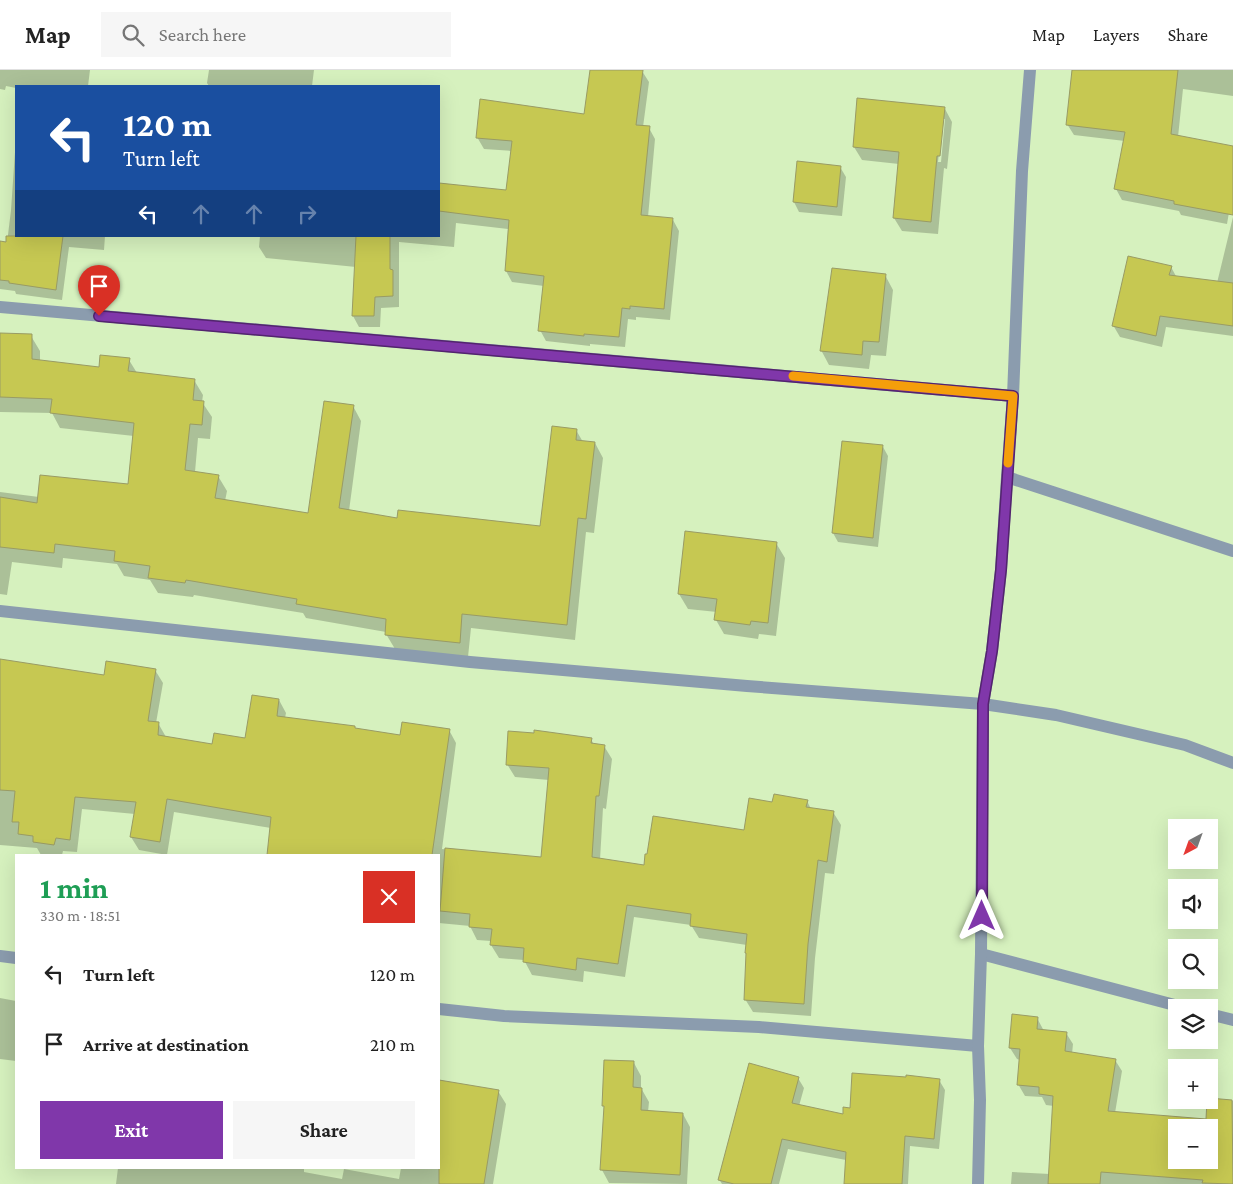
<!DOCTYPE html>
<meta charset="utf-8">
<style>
:root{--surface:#fff;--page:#f6f6f6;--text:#222;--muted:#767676;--line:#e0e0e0;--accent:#8037aa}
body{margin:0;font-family:"Crimson Pro",serif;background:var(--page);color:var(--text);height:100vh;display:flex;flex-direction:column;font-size:19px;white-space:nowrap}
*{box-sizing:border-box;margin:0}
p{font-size:16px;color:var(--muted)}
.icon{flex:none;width:28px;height:28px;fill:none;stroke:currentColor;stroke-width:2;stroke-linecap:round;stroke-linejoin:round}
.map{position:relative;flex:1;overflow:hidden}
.drawer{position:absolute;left:15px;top:784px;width:425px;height:315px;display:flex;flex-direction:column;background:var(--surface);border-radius:0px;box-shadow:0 5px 20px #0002}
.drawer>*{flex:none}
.banner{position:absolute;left:15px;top:15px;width:425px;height:152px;border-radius:0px;box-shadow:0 5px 20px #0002;background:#1a4fa0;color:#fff;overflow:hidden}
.needle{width:32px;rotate:221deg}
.controls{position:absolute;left:1168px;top:749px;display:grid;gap:10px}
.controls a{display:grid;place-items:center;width:50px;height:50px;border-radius:0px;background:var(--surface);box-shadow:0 5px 20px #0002;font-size:25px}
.pin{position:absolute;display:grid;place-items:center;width:42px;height:42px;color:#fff;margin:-51px -21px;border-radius:50% 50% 50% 0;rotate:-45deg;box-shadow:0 0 5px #0007}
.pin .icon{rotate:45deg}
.me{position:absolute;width:55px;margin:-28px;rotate:0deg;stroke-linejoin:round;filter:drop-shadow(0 0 4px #0008)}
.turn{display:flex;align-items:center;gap:18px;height:105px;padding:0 25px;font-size:22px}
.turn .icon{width:65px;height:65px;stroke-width:2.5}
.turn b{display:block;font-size:35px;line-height:42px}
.lanes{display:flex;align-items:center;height:48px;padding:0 25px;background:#0003;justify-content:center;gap:25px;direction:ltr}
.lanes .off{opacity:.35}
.round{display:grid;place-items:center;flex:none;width:52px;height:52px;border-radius:0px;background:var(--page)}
.summary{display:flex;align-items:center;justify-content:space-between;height:85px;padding:0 25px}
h1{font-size:30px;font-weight:700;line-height:38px;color:#1e9e55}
.button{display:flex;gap:10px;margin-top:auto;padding:10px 25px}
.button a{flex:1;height:58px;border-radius:0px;background:var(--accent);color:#fff;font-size:20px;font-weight:700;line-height:58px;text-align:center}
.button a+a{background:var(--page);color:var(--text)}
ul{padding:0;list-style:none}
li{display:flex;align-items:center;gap:15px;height:70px;padding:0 25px}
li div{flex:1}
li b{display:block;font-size:19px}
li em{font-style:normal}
header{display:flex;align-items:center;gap:30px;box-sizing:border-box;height:70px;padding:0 25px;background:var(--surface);border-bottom:1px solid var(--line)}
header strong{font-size:24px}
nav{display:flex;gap:28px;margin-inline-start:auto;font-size:18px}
.search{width:350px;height:45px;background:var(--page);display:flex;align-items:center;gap:12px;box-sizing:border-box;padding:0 18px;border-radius:0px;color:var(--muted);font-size:19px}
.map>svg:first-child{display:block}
.shadow{fill:#0003;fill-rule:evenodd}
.building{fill:#c6c852;stroke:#999b65;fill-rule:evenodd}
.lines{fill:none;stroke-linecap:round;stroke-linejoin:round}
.street{stroke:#8b9cae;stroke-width:12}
.route-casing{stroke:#53246e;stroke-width:12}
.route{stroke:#8037aa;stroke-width:9}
.slow{stroke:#f59e0b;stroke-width:9}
</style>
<header>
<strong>Map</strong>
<div class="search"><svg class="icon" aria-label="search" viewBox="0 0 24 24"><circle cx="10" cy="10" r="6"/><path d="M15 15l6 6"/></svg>Search here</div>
<nav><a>Map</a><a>Layers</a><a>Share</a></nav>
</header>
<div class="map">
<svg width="1233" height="1114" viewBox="0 0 1233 1114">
<rect width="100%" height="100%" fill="#d6f1be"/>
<g class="shadow">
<path d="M0 0H90L88 16H16V18L6 16 5 20 0 19Z"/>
<path d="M209 0H314L312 16H209L207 13Z"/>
<path d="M591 0 642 1 649 12 643 57 649 58 655 69 648 147 673 150 679 161 670 250 636 247V250L628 249 625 277 590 274V276L546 271 540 260 544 216 512 212 506 201 508 159 456 153 454 177 399 172V237L381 238 380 257H359L353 246 356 197 266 188 259 177 260 166H439V115L507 122 512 81 484 79 477 67 585 45Z"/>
<path d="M1072 0H1233V26L1183 19 1178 67 1233 79V119L1227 154 1181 145 1179 141 1122 130 1116 119 1125 71 1074 65 1067 54Z"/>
<path d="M945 39 952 52 947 99 944 98 938 164 902 161 894 148 899 94 862 90 854 77ZM943 49H945L941 92H938Z"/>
<path d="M15 82H16V166H105L104 180 69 177 62 230 16 224 15 221 0 219V172L7 173 11 140Z"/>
<path d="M840 97 846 107 842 146 799 142 794 132Z"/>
<path d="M1233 147V266L1166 257 1162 277 1120 267 1113 255 1171 197 1177 208 1217 213Z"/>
<path d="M885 205 893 220 886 286 871 285 869 299 829 295 821 280Z"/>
<path d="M0 265 31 266 40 281V291L100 298 129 290 137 303 194 310 203 325 202 332 212 347 210 369 198 368 195 402 218 406 227 421 225 431 309 444 353 336 361 351 349 441 398 449 541 457 576 360 583 372 595 373 603 388 594 463 586 462 575 570 471 558 468 587 395 579 386 564V562L306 548 303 543 194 525 193 527 158 523 150 510 124 506 117 494 63 488 62 498 12 492 7 525 0 524V422L39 427 129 416 134 366 60 358 52 343 0 342Z"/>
<path d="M883 377 888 386 878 477 838 472 833 463Z"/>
<path d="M686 462 776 473 785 488 776 566 759 564 758 569 724 564 716 550 717 542 688 539 679 524Z"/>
<path d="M0 597 105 607 155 600 163 613 156 653H158L166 667 213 675 246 669 279 630 286 643 285 648 401 666 449 660 456 673 442 779 543 788 549 710 515 707 507 694 591 669 594 675 604 676 612 689 606 739 603 738 600 790 645 796 745 761 773 733 807 731 811 739 833 742 841 755 834 804 825 803 815 888 811 946 753 942 745 929 747 875 699 868 691 855 634 847 625 907 584 901 583 912 532 905 524 890 499 888 491 875V871L477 870 470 856 439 853V785H268L271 758 174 742 167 785 139 780 131 767 135 744 82 739 77 782 63 781 62 785H41L37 778 0 775Z"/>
<path d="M0 928 16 931V991L0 989Z"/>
<path d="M1013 946 1037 948 1044 961 1066 963 1073 974 1072 984 1115 990 1122 1001 1115 1043 1207 1050 1209 1030 1233 1031V1114H1011L1012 1102 1050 1104 1054 1036 1046 1035 1042 1027 1025 1026 1018 1014 1020 990 1017 989 1010 978ZM1176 1058H1209V1090H1176Z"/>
<path d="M634 993 641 1006V1018L649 1032 648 1042 683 1044 690 1057 687 1114 609 1113 602 1100 605 1039 603 1035Z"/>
<path d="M798 1008 804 1018 799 1036 844 1045 851 1039 939 1010 945 1020 939 1079 910 1076 908 1114H845L846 1090 788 1079 779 1114H722L719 1109Z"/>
<path d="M439 1011 498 1021 506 1034 493 1114H116L118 1098H304V1102L342 1109 344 1099 399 1109 401 1098H439Z"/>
</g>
<g class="building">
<path d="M590 0H643L636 55 650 56 641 145 673 148 664 239 630 236V239L622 238 619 267 584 264V266L538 261 544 206 505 201 509 150 439 141V113L506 120 512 71 476 68 480 29 584 44Z"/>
<path d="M1072 0H1178L1171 64 1233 76V145L1174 134V131L1114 119 1125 62 1066 55Z"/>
<path d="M857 28 945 37 940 86H937L931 152 893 148 899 82 853 77Z"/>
<path d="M797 91 841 96 837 137 793 132Z"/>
<path d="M6 166H63L56 220 9 213V211L0 210V171L6 172Z"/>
<path d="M356 166H390V199L393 200V226L375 227 374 246H352Z"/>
<path d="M1128 186 1172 196 1169 205 1233 213V256L1160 246 1156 266 1112 256Z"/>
<path d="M832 198 886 204 879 272 863 271 862 285 820 281Z"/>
<path d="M0 263 32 264V289L99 297 100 285 130 288 128 301 195 309 193 330 204 331 202 355 190 354 185 400 219 405 215 428 308 443 324 331 354 335 339 438 397 448 398 440 540 456 552 356 577 359 576 370 595 372 586 449 578 448 567 555 462 544 460 573 385 565 386 549 296 534 297 529 186 510 185 513 148 508 150 496 114 491 115 481 55 474 54 483 0 477V427L37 433 40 405 128 414 134 353 50 343 52 329 0 327Z"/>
<path d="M842 371 883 375 873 468 832 463Z"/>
<path d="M685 461 777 472 768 553 751 551 750 555 714 550 717 529 678 524Z"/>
<path d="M0 589 104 605 106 591 156 599 148 651 159 652 158 665 212 674 214 663 245 668 252 625 279 629 277 646 355 656V658L400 665 402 652 450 659 432 785H267L271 747 167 729 160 772 130 767 136 732 75 727 70 770 56 768 54 775 33 772V766L18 764 19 752H12L15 721 0 720Z"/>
<path d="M534 660 592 668 591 673 605 675 599 726H596L592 787 644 795 645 784H647L653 746 744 760 749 728 772 732 774 724 808 730 806 737 834 741 827 792 818 790 808 874 804 934 744 930 746 883H745L747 864 690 856 691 844 627 835 618 894 577 888 576 900 523 892 524 878 490 875 492 859 469 857 470 844 440 841 445 778 541 787 549 698 506 695 508 661 534 663Z"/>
<path d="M1012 944 1038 947 1037 959 1067 962 1065 981 1116 989 1108 1041 1206 1049 1207 1030 1209 1028 1232 1030 1233 1114 1202 1113 1203 1110 1101 1102 1100 1114H1048L1053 1026 1039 1024V1017L1017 1015 1020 979 1009 978ZM1176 1058H1209V1090H1176Z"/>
<path d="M604 990 634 991 633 1017 642 1018 641 1040 683 1043 680 1105 600 1100 604 1036H602Z"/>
<path d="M749 993 799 1007 792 1033 843 1044V1037L850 1038 852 1003 906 1007V1005L940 1009 934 1069 905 1066 902 1114H844L846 1082 782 1069 771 1114H734L718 1110Z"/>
<path d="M439 1010 499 1020 484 1114H439Z"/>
</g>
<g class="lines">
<g class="street">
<path d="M0 237 1013 326 1007 407 1233 481"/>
<path d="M1013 326 1022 101 1030 0"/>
<path d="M0 541 470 592 747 616 983 634 1056 645 1185 675 1233 693"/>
<path d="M981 884 1186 938"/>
<path d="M0 886 16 888"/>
<path d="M439 939 504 946 759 957 978 976"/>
<path d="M1209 944 1233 950"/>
<path d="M978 1114 980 1030 978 976 981 884 983 634 992 581 1001 500 1007 407"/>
</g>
</g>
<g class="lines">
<defs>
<path id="route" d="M99 246 1013 326 1001 500 992 581 983 634 982 846"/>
</defs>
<use href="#route" class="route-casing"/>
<use href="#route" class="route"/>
<path class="slow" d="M793 306 1013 326 1008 393"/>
</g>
</svg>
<div class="controls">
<a><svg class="needle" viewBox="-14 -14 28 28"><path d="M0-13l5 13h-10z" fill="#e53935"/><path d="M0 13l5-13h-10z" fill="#767676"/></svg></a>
<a><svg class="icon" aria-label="sound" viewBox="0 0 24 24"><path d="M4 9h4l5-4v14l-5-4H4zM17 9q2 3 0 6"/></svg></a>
<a><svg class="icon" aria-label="search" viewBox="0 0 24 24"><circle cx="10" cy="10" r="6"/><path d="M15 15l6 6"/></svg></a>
<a><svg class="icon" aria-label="layers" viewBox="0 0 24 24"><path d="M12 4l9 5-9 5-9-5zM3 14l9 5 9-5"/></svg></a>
<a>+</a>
<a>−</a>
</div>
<div class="pin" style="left:99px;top:246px;background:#d93025"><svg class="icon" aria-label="arrive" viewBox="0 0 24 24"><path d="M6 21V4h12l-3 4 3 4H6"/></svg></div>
<svg class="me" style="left:982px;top:846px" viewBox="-20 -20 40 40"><path d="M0-17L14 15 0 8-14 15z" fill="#8037aa" stroke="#fff" stroke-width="4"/></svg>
<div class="banner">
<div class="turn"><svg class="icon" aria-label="left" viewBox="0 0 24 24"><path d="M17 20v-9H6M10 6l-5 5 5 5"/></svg><div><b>120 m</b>Turn left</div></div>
<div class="lanes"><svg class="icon" aria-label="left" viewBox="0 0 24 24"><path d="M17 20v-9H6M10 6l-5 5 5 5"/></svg><svg class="icon off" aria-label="ahead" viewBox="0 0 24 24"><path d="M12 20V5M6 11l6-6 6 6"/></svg><svg class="icon off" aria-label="ahead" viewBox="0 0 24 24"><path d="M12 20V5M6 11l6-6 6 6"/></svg><svg class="icon off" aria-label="right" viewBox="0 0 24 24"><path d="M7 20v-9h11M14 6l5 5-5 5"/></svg></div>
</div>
<section class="drawer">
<div class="summary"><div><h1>1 min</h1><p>330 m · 18:51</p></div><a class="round" style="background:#d93025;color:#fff"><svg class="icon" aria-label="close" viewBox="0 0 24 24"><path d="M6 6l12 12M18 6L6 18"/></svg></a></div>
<ul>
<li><svg class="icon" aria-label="left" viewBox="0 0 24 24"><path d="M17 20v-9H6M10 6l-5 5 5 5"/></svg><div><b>Turn left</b></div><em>120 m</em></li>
<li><svg class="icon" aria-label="arrive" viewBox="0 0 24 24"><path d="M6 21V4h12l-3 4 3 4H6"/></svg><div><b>Arrive at destination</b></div><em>210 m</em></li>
</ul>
<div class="button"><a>Exit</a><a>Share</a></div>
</section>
</div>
